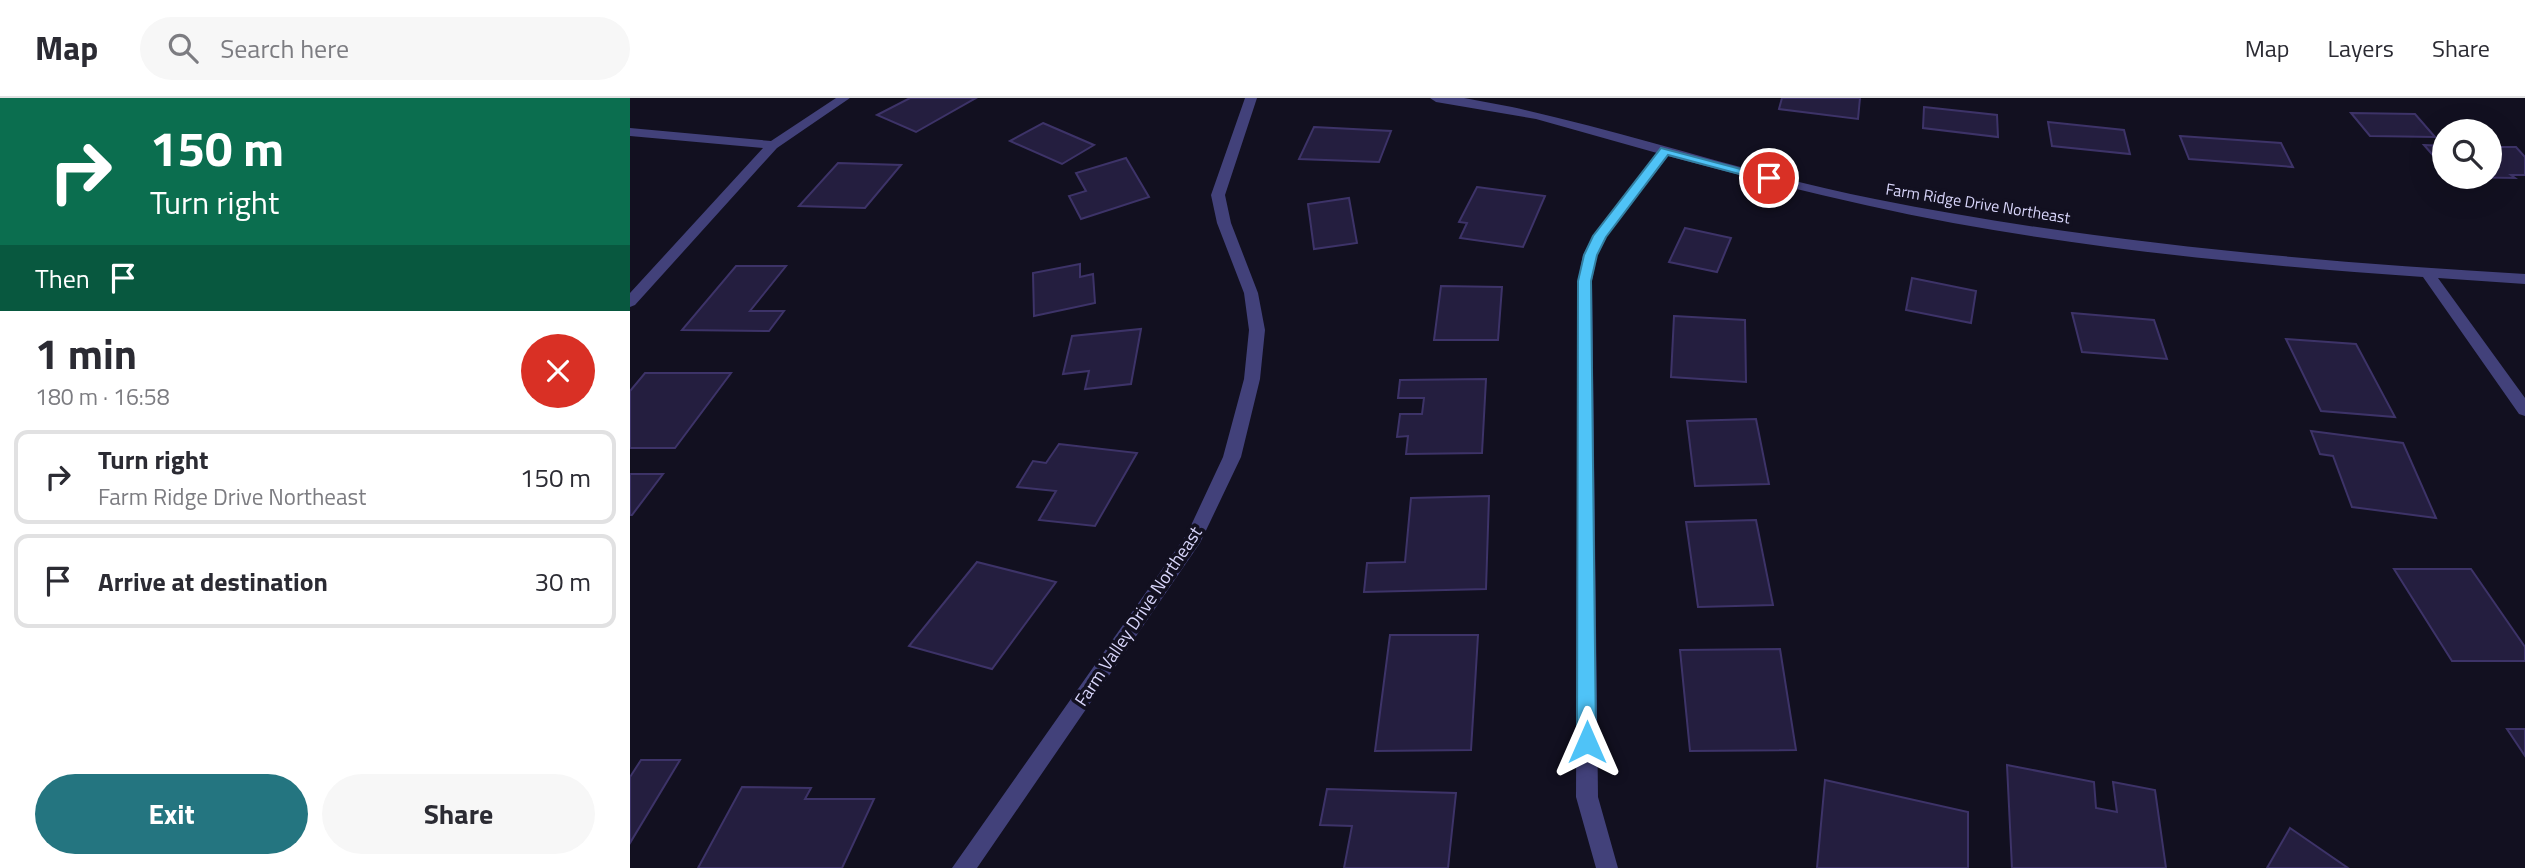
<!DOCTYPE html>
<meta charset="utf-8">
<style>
:root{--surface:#fff;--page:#f7f7f7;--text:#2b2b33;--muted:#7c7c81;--line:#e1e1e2;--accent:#247580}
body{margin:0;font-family:"Titillium Web",sans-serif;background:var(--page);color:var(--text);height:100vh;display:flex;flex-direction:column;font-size:26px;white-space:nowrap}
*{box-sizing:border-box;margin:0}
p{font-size:23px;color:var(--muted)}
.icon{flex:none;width:38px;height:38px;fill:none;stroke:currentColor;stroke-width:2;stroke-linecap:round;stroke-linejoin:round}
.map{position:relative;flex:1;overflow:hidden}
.panel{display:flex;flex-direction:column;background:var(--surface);width:630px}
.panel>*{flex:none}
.hud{background:#0b6e4f;color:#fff;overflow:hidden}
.controls{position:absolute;left:1802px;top:21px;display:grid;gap:14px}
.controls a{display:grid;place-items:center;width:70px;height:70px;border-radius:50%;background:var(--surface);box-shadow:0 7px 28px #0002;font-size:35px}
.pin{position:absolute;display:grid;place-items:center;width:60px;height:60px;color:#fff;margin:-30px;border:4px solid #fff;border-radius:50%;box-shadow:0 2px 7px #0007}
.me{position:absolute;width:77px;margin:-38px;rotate:0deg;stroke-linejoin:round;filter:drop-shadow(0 0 5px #0008)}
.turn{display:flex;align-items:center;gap:24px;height:147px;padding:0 35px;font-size:32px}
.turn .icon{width:91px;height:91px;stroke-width:2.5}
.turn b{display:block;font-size:49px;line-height:60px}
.then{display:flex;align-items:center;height:66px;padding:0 35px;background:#0003;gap:14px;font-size:26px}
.round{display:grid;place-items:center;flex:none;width:74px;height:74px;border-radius:37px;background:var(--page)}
.summary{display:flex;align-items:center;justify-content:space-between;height:119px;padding:0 35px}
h1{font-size:42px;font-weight:700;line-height:52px}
.primary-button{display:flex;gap:14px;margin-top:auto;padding:14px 35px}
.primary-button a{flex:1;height:80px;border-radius:42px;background:var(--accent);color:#fff;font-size:28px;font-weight:700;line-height:80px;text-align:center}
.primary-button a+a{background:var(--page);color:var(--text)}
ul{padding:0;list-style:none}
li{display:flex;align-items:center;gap:21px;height:94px;margin:0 14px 10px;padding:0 21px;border:4px solid var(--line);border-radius:14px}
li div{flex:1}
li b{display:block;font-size:26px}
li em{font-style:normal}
header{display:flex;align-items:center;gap:42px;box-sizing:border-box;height:98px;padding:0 35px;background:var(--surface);border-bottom:2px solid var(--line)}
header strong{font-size:33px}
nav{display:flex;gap:38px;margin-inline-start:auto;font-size:24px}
.search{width:490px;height:63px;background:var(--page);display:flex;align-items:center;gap:18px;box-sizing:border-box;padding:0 24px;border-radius:38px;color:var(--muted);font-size:26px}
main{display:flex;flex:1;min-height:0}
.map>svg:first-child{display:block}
.building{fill:#241e3f;stroke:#3d3368;stroke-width:2}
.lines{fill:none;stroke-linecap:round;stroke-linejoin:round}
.minor{fill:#42417a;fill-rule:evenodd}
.route{fill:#4fc3f7;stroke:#337fa1;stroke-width:2}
.labels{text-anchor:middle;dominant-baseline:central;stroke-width:7;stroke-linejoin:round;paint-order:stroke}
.far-street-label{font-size:16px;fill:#d8d5fa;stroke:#121020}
.street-label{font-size:18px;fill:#d8d5fa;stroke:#121020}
</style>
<header>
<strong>Map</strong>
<div class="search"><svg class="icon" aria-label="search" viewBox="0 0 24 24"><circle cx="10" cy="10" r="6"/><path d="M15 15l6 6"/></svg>Search here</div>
<nav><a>Map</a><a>Layers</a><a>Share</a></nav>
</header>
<main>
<section class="panel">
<div class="hud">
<div class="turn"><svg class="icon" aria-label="right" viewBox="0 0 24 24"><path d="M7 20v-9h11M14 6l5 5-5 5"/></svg><div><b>150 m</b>Turn right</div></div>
<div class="then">Then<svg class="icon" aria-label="arrive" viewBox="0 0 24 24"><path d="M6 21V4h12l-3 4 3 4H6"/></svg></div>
</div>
<div class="summary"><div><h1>1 min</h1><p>180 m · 16:58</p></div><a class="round" style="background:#d93025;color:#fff"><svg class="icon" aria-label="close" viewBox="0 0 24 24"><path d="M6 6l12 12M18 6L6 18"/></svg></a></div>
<ul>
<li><svg class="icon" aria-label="right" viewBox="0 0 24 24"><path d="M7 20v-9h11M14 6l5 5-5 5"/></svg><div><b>Turn right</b><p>Farm Ridge Drive Northeast</p></div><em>150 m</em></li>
<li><svg class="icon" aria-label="arrive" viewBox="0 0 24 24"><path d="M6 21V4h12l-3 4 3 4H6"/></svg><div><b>Arrive at destination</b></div><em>30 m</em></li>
</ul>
<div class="primary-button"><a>Exit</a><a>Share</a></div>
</section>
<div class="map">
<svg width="1895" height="770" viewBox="0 0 1895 770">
<rect width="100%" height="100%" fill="#121020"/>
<g class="building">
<path d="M280 0H346L286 34 247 17Z"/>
<path d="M1152 0H1230L1228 21 1149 11Z"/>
<path d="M1294 9 1367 17 1368 39 1293 30Z"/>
<path d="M1721 15 1785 16 1805 39 1740 38Z"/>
<path d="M1418 24 1494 32 1500 56 1422 48Z"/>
<path d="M413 25 464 47 432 66 380 43Z"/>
<path d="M684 29 761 33 749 64 669 61Z"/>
<path d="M1550 38 1651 45 1663 69 1559 61Z"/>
<path d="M1794 47 1815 48V71Z"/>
<path d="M1860 49H1886L1895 59V77H1881L1885 80 1822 79H1860Z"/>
<path d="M496 60 519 99 451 121 439 98 456 93 446 75Z"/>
<path d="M208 65 271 67 235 110 169 108Z"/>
<path d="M847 89 915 98 893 149 830 140 837 125 829 124Z"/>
<path d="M719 100 727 145 684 151 678 106Z"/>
<path d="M1055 130 1101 140 1087 174 1039 164Z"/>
<path d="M450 166V179L463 176 465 205 404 218 403 175Z"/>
<path d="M106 168H156L120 213H154L139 233 52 232Z"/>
<path d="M1282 180 1346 193 1341 225 1276 212Z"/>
<path d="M811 188 872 189 868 242H804Z"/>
<path d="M1442 215 1524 222 1537 261 1452 254Z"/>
<path d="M1044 218 1115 222 1116 284 1041 279Z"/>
<path d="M511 231 501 286 455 291 459 273 433 276 442 238Z"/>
<path d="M1656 241 1726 246 1765 319 1691 313Z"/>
<path d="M15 275H101L45 350H0V293Z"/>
<path d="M856 281 852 355 776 356 778 338 767 339 770 316H792L794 300H768L770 282Z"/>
<path d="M1126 321 1139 386 1065 388 1057 323Z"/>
<path d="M1681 333 1773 345 1806 420 1722 409 1703 358 1690 356Z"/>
<path d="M429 346 507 355 465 428 409 422 426 393 387 389 403 363 416 365Z"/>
<path d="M0 376H33L2 417H0Z"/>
<path d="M859 398 856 491 734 494 737 465 775 464 781 400Z"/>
<path d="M1126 422 1143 507 1068 509 1056 424Z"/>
<path d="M347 464 426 484 362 571 279 548Z"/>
<path d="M1764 471H1841L1895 549V563H1822Z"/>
<path d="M760 537H848L841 652 745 653Z"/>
<path d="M1150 551 1166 652 1060 653 1050 552Z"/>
<path d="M1877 631H1895V658Z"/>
<path d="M11 662H50L0 745V679Z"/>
<path d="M1377 667 1464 684 1466 710 1487 714 1483 684 1525 692 1536 770H1382Z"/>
<path d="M1195 682 1338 714V770H1187Z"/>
<path d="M112 689 181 690 175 701H244L212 770H68Z"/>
<path d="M697 691 826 695 818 770H714L722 728 690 727Z"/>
<path d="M1660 730 1718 770H1637Z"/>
</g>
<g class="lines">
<g class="minor">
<path d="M206 0H220L147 50 5 207 0 209V195L133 50 0 38V30L141 43Z"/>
<path d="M615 0H627L595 97 601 125 628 195 635 232 630 281 611 359 570 445 347 770H322L557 436 593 359 614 281 619 232 614 195 587 125 581 97Z"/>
<path d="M800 0H834L882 9C1004 36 1123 77 1245 101 1460 144 1677 163 1895 176V186L1808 180 1895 300V318L1889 316 1793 179C1635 168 1478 153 1323 125 1227 107 1132 83 1038 58L976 139 967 157 962 182 968 699 988 770H966L946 699 948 182 953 157 963 138 1027 55 906 21 806 4Z"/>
</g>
</g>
<path class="route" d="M1031 50 1145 80 1139 84 1038 57 976 139 967 157 961 183 966 644 963 651 957 653 950 651 947 644 948 183 954 157 963 138Z"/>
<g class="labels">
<g class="far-street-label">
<text transform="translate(1348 105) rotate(9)">Farm Ridge Drive Northeast</text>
</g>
<g class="street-label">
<text transform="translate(508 518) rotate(-56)">Farm Valley Drive Northeast</text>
</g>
</g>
</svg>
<div class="controls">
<a><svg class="icon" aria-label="search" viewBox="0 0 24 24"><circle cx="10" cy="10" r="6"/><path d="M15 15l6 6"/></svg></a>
</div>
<div class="pin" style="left:1139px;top:80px;background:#d93025"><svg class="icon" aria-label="arrive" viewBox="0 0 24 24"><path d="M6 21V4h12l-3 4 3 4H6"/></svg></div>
<svg class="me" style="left:957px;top:644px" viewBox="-20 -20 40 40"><path d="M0-17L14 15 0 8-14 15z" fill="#4fc3f7" stroke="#fff" stroke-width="4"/></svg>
</div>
</main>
